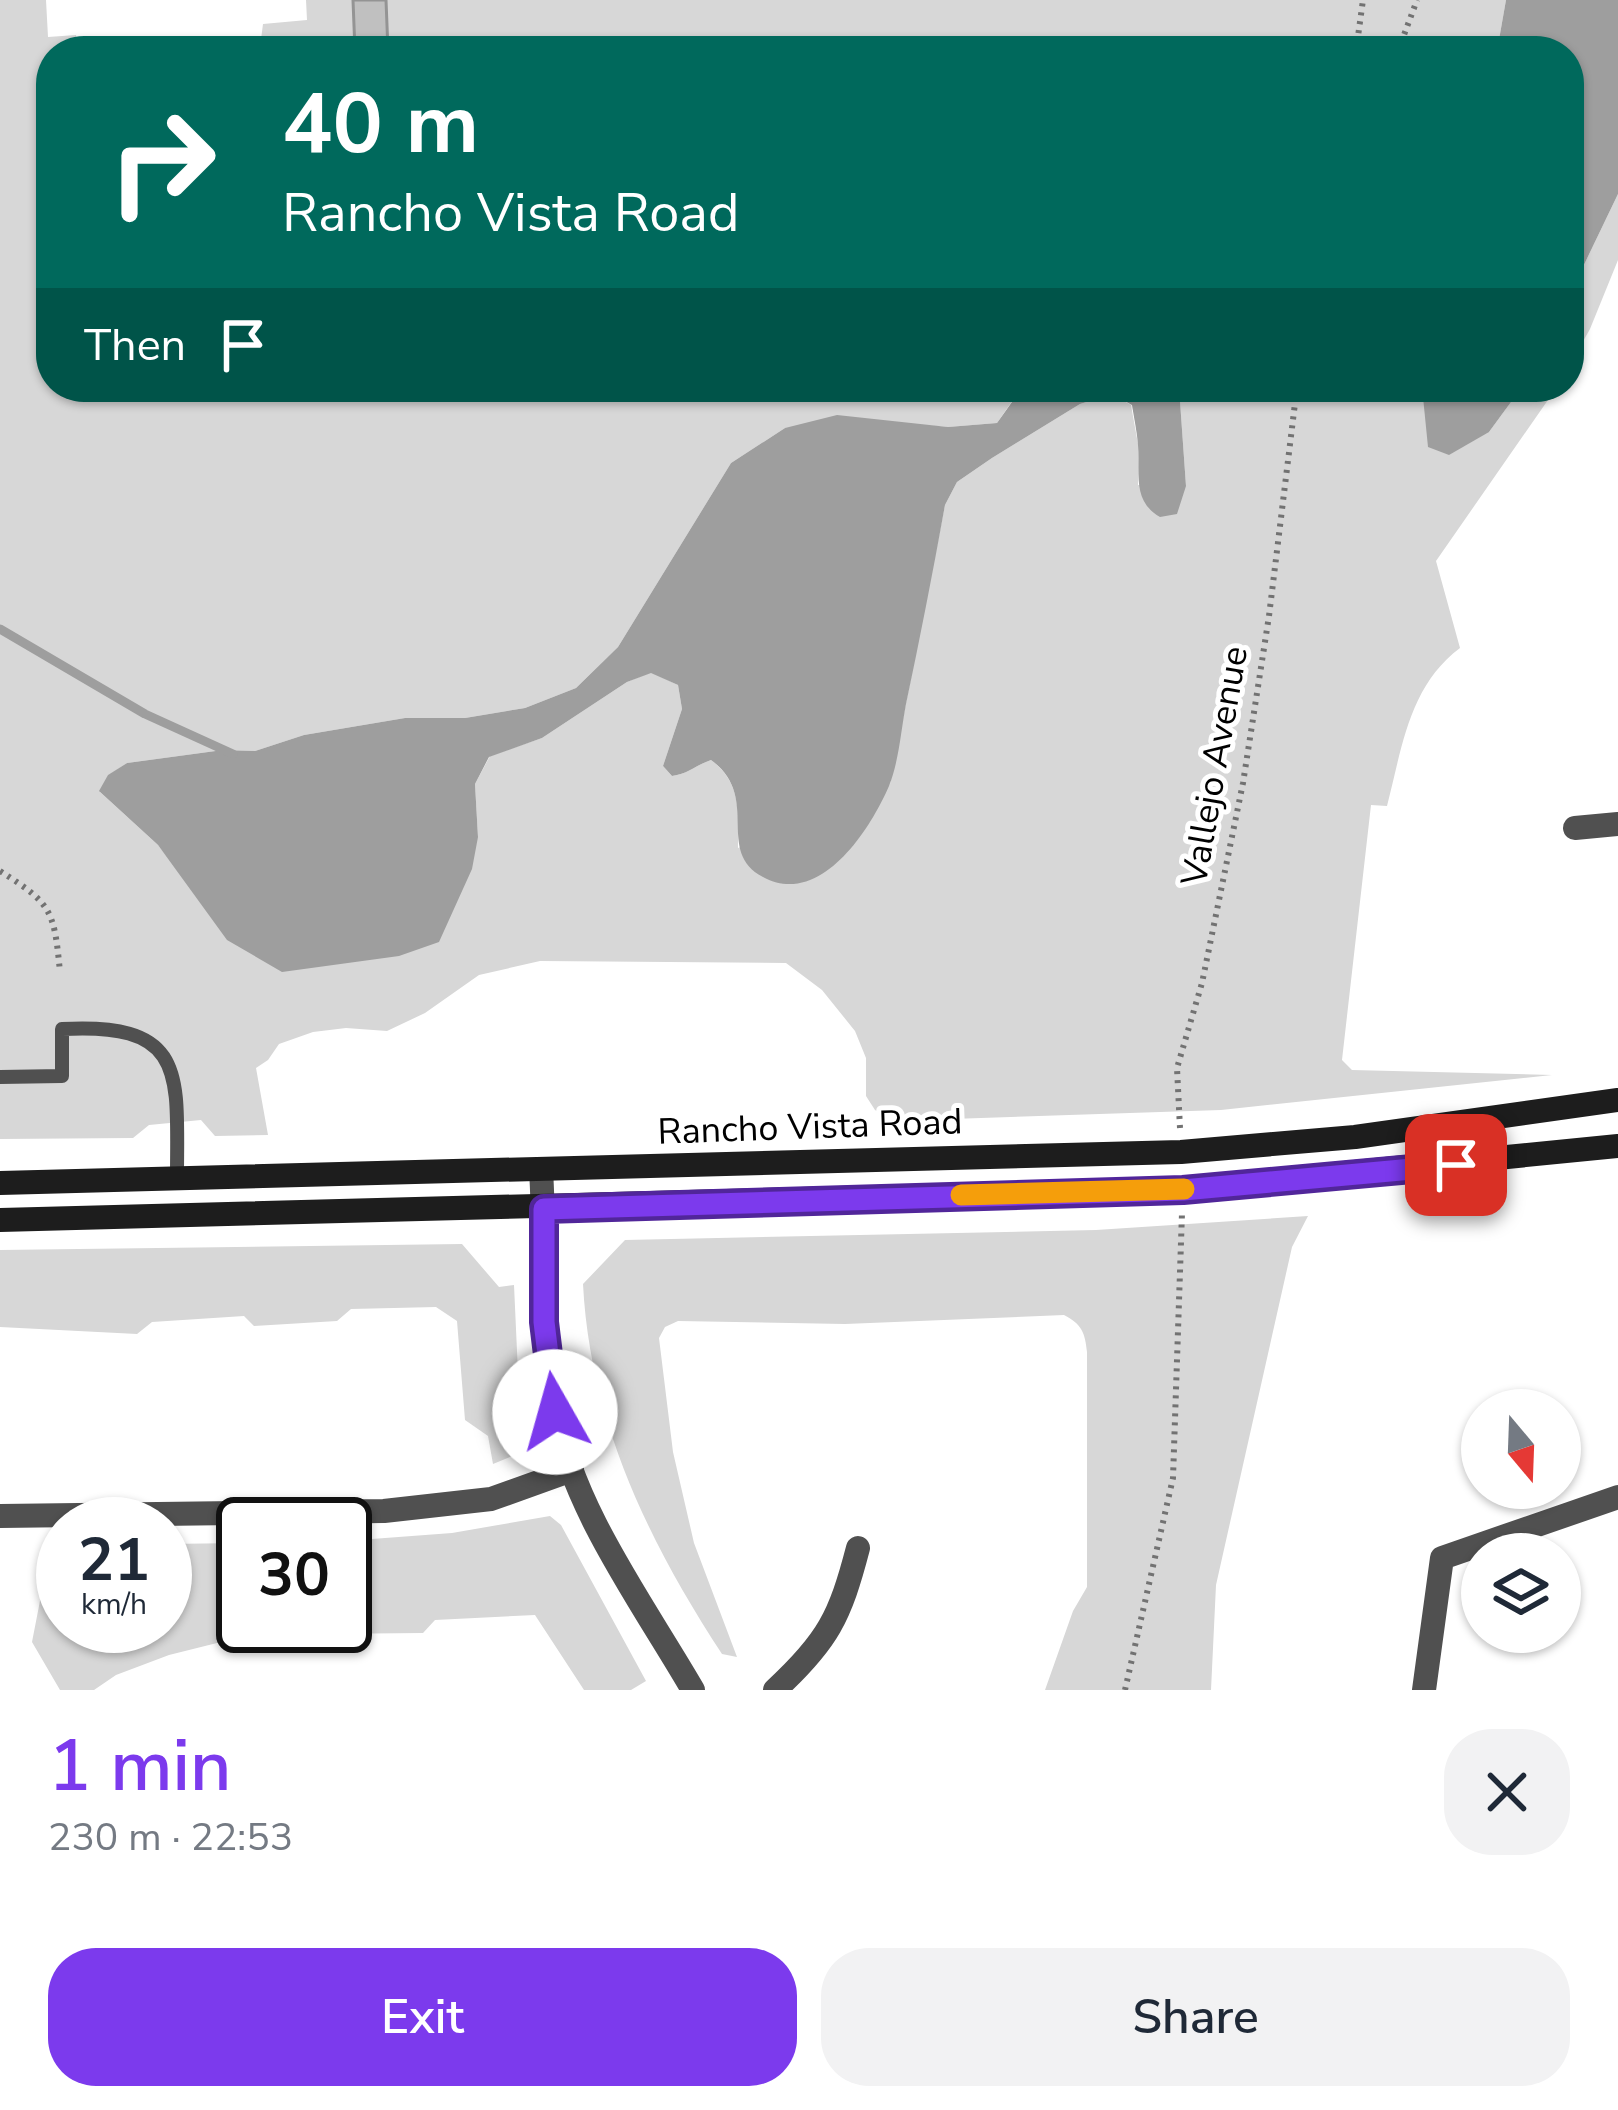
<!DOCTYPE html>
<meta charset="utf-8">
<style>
:root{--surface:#fff;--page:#f2f2f3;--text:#1f2937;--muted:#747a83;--accent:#7c3aed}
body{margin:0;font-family:"Nunito Sans",sans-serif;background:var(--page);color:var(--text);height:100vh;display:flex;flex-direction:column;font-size:45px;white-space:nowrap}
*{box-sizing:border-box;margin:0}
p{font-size:39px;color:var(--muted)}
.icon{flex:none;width:66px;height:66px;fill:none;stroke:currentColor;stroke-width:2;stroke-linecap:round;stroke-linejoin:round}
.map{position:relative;height:1690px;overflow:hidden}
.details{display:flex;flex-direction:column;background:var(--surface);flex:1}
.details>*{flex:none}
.hud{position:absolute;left:36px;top:36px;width:1548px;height:366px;border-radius:48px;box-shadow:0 3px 9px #0004;background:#00695c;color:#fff;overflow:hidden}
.needle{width:78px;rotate:161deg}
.buttons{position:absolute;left:1461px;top:1389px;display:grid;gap:24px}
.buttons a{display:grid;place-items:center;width:120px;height:120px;border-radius:50%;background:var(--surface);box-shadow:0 3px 9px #0004;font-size:60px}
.speed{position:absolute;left:36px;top:1497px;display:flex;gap:24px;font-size:60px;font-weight:700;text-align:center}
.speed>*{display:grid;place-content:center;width:156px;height:156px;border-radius:50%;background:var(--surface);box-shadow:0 3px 9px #0004;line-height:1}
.speed small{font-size:30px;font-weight:400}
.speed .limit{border:6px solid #111;border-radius:18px;background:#fff;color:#111}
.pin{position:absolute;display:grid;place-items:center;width:102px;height:102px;color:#fff;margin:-51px;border-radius:24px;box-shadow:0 6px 18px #0006}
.me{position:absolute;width:132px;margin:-66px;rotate:353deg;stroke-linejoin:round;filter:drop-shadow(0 0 9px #0008)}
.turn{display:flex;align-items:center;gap:42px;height:252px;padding:0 48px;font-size:54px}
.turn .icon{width:156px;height:156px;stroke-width:2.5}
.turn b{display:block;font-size:84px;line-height:102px}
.then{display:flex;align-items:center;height:114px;padding:0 48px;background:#0003;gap:24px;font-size:45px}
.round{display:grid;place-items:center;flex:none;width:126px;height:126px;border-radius:48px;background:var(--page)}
.headline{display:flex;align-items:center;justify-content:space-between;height:204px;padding:0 48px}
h1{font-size:72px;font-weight:600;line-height:90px;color:var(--accent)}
.primary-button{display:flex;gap:24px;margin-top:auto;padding:24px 48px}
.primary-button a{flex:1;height:138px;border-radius:48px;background:var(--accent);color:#fff;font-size:48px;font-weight:600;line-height:138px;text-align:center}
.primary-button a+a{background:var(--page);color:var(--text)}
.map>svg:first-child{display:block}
.green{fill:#d7d7d7}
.water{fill:#9e9e9e}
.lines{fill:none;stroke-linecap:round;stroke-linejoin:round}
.stream{stroke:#9e9e9e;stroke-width:9}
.building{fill:#c0c0c0;stroke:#949494;stroke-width:3}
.path{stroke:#727272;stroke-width:6;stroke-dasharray:3 6;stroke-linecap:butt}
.lane{stroke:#505050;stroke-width:14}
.street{stroke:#505050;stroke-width:24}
.secondary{stroke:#1d1d1d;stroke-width:24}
.route-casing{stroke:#51269a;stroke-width:30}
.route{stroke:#7c3aed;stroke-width:21}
.slow{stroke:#f59e0b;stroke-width:21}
.labels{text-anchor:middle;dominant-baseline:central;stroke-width:10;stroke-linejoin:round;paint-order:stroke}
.street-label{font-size:36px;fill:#000;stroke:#fff}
</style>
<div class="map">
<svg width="1618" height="1690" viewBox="0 0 1618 1690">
<rect width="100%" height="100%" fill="#fff"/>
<g class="green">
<path d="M0 0H46L48 37 76 35 79 51H51V387H1017V394L997 423 948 427 893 423 785 428 731 463 618 647 576 688 525 708 465 718H405L304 735 255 751 223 750 127 763 109 775 100 792 158 845 192 888 478 837 475 784 490 756 542 738 627 682 651 672 678 685 682 709 663 766 672 776C688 774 696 765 711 760 742 783 738 813 738 848L890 784 945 505 957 482 992 458 1080 404 1112 394 1131 405 1138 444V485L1186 486 1179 387H1427L1423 397 1489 432 1522 387H1557L1436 561 1460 648C1409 686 1402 748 1387 806L1371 805 1342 1060 1352 1070 1552 1075 1221 1110 892 1121 875 1110 866 1096V1058L855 1031 822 990 786 963 540 961 479 975 425 1013 387 1031 346 1028 313 1032 279 1044 268 1060 256 1068 268 1135 215 1136 201 1120 149 1125 133 1138 0 1139Z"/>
<path d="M306 0H1506L1497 51H215L260 47 263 24 307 20Z"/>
<path d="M1618 194V260L1590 329 1569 366V296Z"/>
<path d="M1308 1216 1292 1247 1216 1585 1211 1690H1045L1073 1611 1087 1587V1352C1085 1333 1082 1324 1064 1315L845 1324 678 1321 665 1327 659 1338 673 1452 694 1543 737 1657 722 1654C648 1541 590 1421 583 1284L625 1240 1096 1230Z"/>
<path d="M462 1244 499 1287 514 1285 518 1373 527 1426 523 1444 515 1455 493 1464 488 1436 465 1420 457 1321 436 1307 351 1309 337 1321 254 1326 244 1316 152 1322 137 1334 0 1327V1250Z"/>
<path d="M550 1516 561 1525 646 1681 631 1690H584L535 1615 435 1620 423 1633 320 1634 310 1643H217L169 1655 116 1675 94 1690H60L32 1642 51 1544H63V1626H165V1544L243 1543V1626H345V1541L452 1533Z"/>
</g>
<g class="water">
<path d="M1506 0H1618V194L1569 296V51H1497Z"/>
<path d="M1017 387H1179L1186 486 1177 514 1160 517C1132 501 1140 473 1138 445 1137 432 1134 418 1132 405L1112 394 1080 404 992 458 957 482 945 505C933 572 920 638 906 704 901 730 899 761 889 786 870 830 820 908 763 877 714 851 762 797 711 760 696 765 688 774 672 776L663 766 682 709 678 685 651 673 627 682 542 738 489 757 475 784 478 837 472 869 439 942 399 956 282 972 227 940 158 845 99 791 108 775 127 763 223 750 255 751 304 735 405 718H465L525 708 576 688 618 647 731 463 785 428 837 415 948 427 997 423 1017 395Z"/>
<path d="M1427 387H1522L1489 432 1449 455 1428 447 1423 397Z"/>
</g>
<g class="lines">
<g class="stream">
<path d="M1369 387 1423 397"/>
<path d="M0 629 145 714 233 754"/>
</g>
</g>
<path class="building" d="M353 0H386L388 51H355Z"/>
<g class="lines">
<g class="path">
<path d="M1356 51 1363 0"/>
<path d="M1398 51 1417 0"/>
<path d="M0 871C52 904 54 910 60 972"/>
<path d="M1180 1128 1177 1068 1202 983 1243 783 1269 616 1297 387"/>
<path d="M1125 1690 1173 1478 1182 1213"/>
</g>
<path class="lane" d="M0 1077 62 1076V1029C188 1022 177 1075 177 1178"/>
<g class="street">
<path d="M1575 828 1618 824"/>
<path d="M541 1170C546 1250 540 1330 554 1409 573 1510 642 1602 693 1690"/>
<path d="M0 1516 384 1511 491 1499 572 1470"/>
<path d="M775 1690C828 1641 840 1617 858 1548"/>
<path d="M1424 1690 1442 1558 1618 1497"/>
</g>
<g class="secondary">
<path d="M0 1183 1181 1152 1355 1137 1618 1100"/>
<path d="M0 1220 1182 1189 1618 1146"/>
</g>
</g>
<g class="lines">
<defs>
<path id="route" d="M555 1412 544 1322V1209L1183 1190 1456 1165"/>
</defs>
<use href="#route" class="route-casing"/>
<use href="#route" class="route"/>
<path class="slow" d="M961 1195 1184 1189"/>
</g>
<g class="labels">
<g class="street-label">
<text transform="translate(1215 766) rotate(-80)">Vallejo Avenue</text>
<text transform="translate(810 1127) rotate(-2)">Rancho Vista Road</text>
</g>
</g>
</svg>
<div class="buttons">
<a><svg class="needle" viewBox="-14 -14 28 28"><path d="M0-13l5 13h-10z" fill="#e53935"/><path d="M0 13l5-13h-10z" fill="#747a83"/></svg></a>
<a><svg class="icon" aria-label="layers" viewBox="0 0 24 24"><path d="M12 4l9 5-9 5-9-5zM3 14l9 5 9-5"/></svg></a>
</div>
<div class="speed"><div>21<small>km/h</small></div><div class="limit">30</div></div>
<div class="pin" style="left:1456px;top:1165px;background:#d93025"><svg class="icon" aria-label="arrive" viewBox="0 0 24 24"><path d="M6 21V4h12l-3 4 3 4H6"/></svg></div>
<svg class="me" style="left:555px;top:1412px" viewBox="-20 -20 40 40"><circle r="19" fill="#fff"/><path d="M0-13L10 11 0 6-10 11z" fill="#7c3aed"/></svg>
<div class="hud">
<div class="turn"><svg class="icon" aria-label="right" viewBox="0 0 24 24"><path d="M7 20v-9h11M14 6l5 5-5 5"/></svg><div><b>40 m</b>Rancho Vista Road</div></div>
<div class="then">Then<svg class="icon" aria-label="arrive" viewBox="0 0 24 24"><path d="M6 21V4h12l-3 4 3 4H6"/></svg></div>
</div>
</div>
<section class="details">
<div class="headline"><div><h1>1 min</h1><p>230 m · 22:53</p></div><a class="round"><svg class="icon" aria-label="close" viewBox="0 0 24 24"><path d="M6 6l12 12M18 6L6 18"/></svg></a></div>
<div class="primary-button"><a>Exit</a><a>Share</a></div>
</section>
